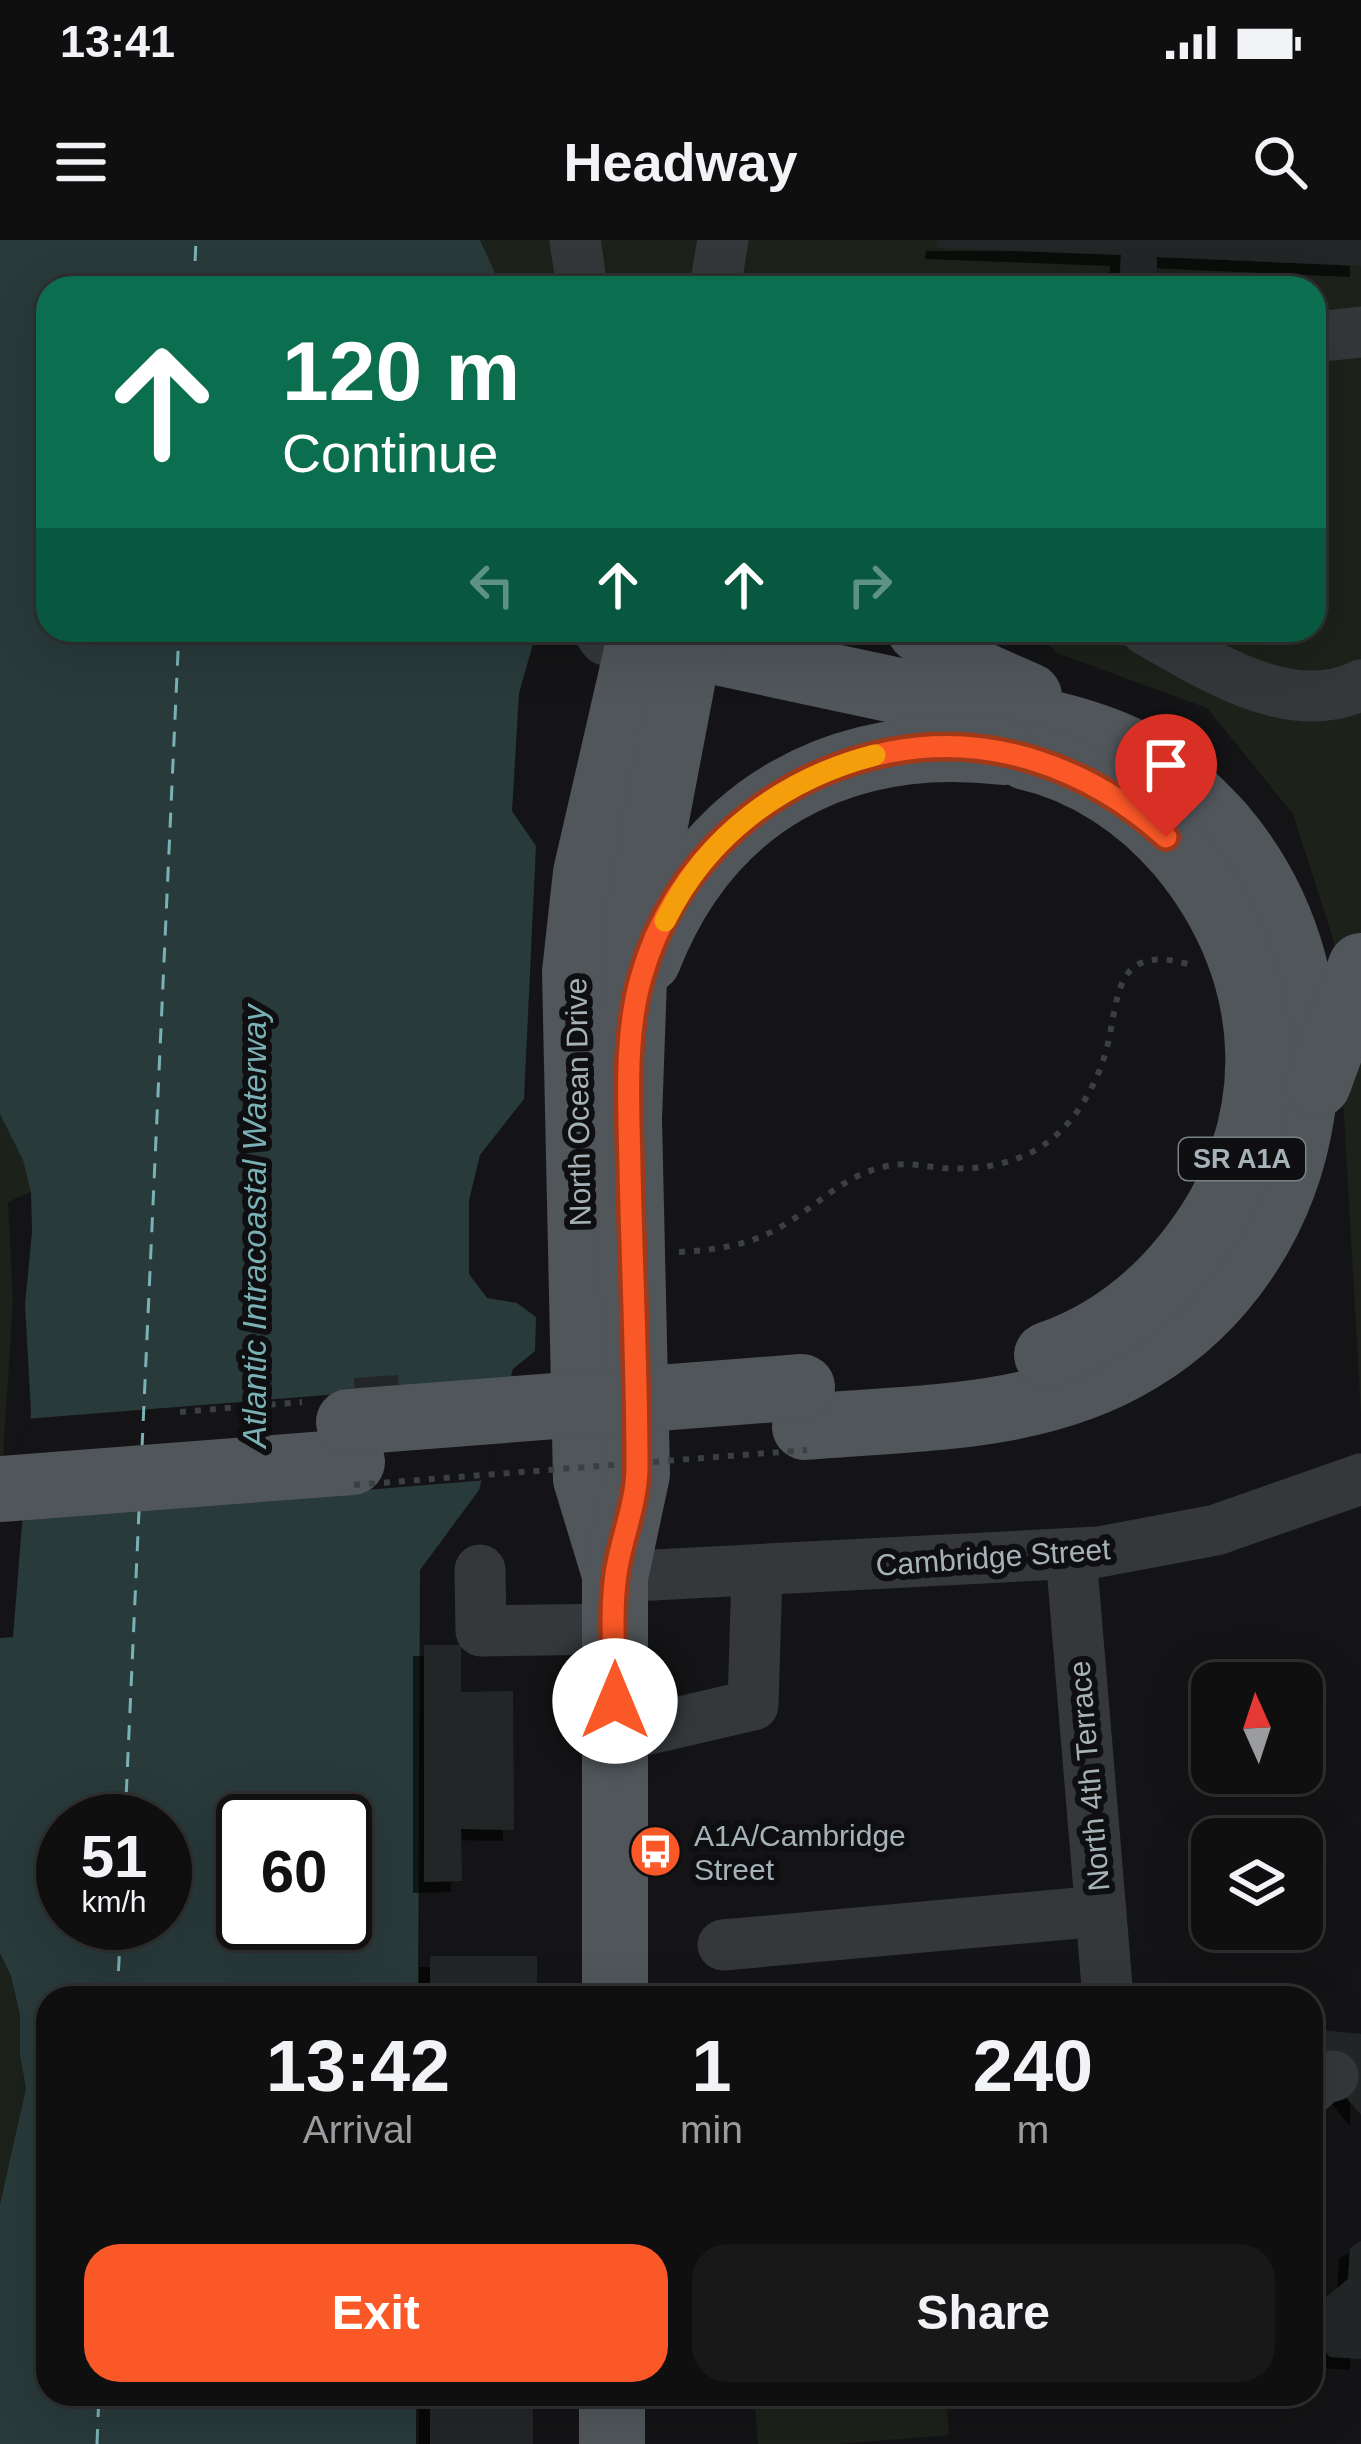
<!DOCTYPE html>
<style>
:root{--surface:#0f0f10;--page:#181819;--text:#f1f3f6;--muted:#9b9c9f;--line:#2f2f30;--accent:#fa5827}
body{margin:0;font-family:Helvetica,sans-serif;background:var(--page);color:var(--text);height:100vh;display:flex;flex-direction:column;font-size:45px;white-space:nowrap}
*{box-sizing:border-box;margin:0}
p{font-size:39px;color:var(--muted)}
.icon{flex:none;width:66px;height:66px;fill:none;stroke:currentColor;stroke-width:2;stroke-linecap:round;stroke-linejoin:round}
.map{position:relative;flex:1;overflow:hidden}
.side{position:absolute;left:36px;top:1746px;width:1287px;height:420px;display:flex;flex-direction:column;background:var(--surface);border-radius:36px;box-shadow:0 12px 48px #0002,0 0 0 3px var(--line)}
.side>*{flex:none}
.hud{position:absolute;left:36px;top:36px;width:1290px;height:366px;border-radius:36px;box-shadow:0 12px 48px #0002,0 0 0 3px var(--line);background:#0b6e4f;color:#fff;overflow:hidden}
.needle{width:78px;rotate:357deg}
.buttons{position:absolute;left:1191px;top:1422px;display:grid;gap:24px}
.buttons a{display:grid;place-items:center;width:132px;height:132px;border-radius:24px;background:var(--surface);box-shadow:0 12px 48px #0002,0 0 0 3px var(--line);font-size:60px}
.speed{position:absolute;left:36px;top:1554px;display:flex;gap:24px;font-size:60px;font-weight:700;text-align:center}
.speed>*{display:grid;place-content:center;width:156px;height:156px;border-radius:50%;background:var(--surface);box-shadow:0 12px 48px #0002,0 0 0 3px var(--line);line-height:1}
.speed small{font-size:30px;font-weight:400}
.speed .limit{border:6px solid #111;border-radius:18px;background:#fff;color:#111}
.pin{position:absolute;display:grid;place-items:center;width:102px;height:102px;color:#fff;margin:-123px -51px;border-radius:50% 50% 50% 0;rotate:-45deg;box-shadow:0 0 12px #0007}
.pin .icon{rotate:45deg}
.me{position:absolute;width:132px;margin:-66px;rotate:0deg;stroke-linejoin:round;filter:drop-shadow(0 0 9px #0008)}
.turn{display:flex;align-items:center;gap:42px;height:252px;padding:0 48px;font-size:54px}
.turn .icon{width:156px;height:156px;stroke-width:2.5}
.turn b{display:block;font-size:84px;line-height:102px}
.lanes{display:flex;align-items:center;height:114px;padding:0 48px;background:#0003;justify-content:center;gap:60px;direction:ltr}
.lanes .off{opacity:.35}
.eta{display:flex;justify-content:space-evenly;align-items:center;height:204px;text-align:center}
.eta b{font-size:72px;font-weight:700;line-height:84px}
.button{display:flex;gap:24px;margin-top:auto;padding:24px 48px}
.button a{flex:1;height:138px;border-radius:36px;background:var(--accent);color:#fff;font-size:48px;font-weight:700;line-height:138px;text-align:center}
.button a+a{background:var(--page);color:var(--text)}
.status{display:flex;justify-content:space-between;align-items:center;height:84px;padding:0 60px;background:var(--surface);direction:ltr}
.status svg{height:33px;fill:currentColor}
header{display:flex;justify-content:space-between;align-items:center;height:156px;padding:0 48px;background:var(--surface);font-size:54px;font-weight:700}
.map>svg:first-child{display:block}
.green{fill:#1c211a}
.water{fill:#293a3a;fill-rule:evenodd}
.pier{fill:#141416}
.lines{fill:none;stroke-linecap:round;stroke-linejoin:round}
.ferry{stroke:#7ab1b4;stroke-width:3;stroke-dasharray:15 12;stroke-linecap:butt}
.building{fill:#242527;filter:url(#shadow)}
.path{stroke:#3a4042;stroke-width:6;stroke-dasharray:6 9;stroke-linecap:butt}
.minor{stroke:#34383b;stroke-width:51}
.major{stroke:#50565a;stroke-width:66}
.path-bridge{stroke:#3a4042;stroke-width:6;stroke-dasharray:6 9;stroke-linecap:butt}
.major-bridge{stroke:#50565a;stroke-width:66}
.route-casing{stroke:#a23919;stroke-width:30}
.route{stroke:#fa5827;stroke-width:21}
.slow{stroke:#f59e0b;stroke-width:21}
.labels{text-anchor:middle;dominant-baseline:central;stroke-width:12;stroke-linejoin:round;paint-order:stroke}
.shield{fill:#0f0f11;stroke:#788185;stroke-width:3}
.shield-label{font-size:27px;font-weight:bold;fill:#a5b2b7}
.street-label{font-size:30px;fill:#a5b2b7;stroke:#0f0f11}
.poi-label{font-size:30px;fill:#a5b2b7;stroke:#0f0f11;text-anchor:start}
.water-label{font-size:33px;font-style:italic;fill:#7ab1b4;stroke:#0f0f11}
</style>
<div class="status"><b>13:41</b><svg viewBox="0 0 49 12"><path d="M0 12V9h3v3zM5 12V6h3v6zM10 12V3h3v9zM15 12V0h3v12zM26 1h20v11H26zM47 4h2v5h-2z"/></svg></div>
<header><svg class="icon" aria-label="menu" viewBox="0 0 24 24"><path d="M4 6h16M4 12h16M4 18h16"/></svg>Headway<svg class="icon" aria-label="search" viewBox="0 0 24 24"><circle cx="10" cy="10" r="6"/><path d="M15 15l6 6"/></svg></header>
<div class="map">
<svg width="1361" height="2204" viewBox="0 0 1361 2204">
<defs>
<filter id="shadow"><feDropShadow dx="-11" dy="11" stdDeviation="0" flood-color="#0009"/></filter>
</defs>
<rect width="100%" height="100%" fill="#141416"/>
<g class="green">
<path d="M480 0H1361V1173L1334 702 1293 574 1207 468 1057 413 1033 390H1314V48H502Z"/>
<path d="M0 786 31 952 8 962 13 1061 0 1262Z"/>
<path d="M0 1713 11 1736 20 1775V1816L26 1848 0 1964Z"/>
<path d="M754 2154H946L949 2195 838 2204H758Z"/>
</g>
<path class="water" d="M0 0H480L502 48H48V390H537L519 453 512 571 536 606 524 859 480 915 469 960V1034L487 1058 517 1063 536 1077 535 1111 513 1129 479 1250 420 1330 418 1758H48V2154H416V2204H0V1964L26 1848 20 1816V1775L11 1736 0 1713V1398L13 1397 31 1172 25 1064 32 992 31 952 23 920 0 874ZM63 1581H165V1683H63ZM243 1581H345V1683H243Z"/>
<path class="pier" d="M516 1140 488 1240 17 1278 25 1179Z"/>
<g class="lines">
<g class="ferry">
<path d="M194 48 196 0"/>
<path d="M142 1208 179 390"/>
<path d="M125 1581 139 1271"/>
<path d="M117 1758 121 1683"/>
<path d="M97 2204 99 2154"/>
</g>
</g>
<g class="building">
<path d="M937 0H1361V26L1157 17 1156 48H1119L1121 15 936 8Z"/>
<path d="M398 1135 399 1150 355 1153 354 1138Z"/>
<path d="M424 1405H461V1452L513 1451 514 1590 461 1589 462 1641 424 1642Z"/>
<rect x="430" y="1716" width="107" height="42"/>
<path d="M1311 1789 1361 1794V1875L1333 1842 1311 1826Z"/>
<path d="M1361 2001V2119L1330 2117 1311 2095 1313 2068 1348 2039 1350 2008Z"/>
<rect x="430" y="2154" width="103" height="50"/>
</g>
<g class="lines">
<g class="path">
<path d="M679 1012C713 1010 747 1006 777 989 816 968 842 935 887 926 906 922 923 926 942 928 981 931 1024 923 1054 897 1078 877 1098 841 1106 811 1120 760 1111 703 1188 724"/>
<path d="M180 1172 302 1162"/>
</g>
<g class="minor">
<path d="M575 0 582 48"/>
<path d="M715 48 723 0"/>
<path d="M1314 97 1361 92"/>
<path d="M598 390 605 400 638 407 642 390"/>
<path d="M1146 390C1207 424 1290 480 1361 445"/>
<path d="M1071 1315 1108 1758"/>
<path d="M480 1330 481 1391 615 1389"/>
<path d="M615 1337 1099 1312 1216 1290 1361 1239"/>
<path d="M615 1497 753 1465 757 1331"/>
<path d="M723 1705 1101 1671"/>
<path d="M1311 1849 1322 1839 1333 1836"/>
</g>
<g class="major">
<path d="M920 390 977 433 1029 456"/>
<path d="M638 407 689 406C777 425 866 444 955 463 1014 476 1084 486 1138 515 1169 532 1197 559 1221 585 1361 748 1324 1009 1139 1120 1039 1181 918 1177 805 1187"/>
<path d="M1026 517C1085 530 1140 567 1179 613 1280 733 1287 891 1186 1015 1150 1060 1103 1096 1047 1115"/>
<path d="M648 720C709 564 840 493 1004 512"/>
<path d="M1318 844 1361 726"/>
<path d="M0 1249 352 1222"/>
<path d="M613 1328 586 1239 575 732 586 633 638 407"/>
<path d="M615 1758V1337L637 1234 629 879 636 684 689 406"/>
<path d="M612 2204V2154"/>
</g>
<path class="path-bridge" d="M354 1245 807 1210"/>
<path class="major-bridge" d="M349 1182 802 1147"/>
</g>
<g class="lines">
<defs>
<path id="route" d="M615 1461C615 1420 610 1375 616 1334 621 1299 637 1263 637 1227 637 1127 632 1027 630 928 629 865 624 798 641 738 674 620 772 535 890 512 992 492 1091 529 1166 597"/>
</defs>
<use href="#route" class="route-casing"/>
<use href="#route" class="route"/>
<path class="slow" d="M665 681C707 595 783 539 875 515"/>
</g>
<defs>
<symbol id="bus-disc" viewBox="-11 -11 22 22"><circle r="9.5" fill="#fa5827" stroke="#0f0f11"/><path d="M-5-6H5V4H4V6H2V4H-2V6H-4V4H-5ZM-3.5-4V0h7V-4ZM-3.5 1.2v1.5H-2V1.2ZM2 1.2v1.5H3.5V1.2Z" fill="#fff"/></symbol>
</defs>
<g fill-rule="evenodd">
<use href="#bus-disc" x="626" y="1582" width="59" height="59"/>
</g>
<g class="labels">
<rect class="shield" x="1179" y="898" width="126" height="42" rx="9"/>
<g class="shield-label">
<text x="1242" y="919">SR A1A</text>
</g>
<g class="street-label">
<text transform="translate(578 862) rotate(-91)">North Ocean Drive</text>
<text transform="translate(993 1317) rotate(-4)">Cambridge Street</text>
<text transform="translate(1089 1536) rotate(-95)">North 4th Terrace</text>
</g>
<g class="poi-label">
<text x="694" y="1595">A1A/Cambridge<tspan x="694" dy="34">Street</tspan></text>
</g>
<g class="water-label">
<text transform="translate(254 986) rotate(-90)">Atlantic Intracoastal Waterway</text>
</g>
</g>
</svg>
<div class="buttons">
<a><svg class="needle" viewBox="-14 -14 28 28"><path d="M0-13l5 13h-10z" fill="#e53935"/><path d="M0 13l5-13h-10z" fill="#9b9c9f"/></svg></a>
<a><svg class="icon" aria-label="layers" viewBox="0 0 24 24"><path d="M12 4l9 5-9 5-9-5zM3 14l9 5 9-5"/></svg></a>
</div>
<div class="speed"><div>51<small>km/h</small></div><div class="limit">60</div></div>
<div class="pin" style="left:1166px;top:597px;background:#d93025"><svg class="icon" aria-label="arrive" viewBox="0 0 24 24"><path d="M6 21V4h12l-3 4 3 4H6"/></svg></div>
<svg class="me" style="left:615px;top:1461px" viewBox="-20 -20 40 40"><circle r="19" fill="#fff"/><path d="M0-13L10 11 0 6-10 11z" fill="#fa5827"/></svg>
<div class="hud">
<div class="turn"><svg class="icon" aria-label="ahead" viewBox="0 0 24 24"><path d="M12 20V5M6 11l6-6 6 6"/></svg><div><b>120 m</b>Continue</div></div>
<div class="lanes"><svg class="icon off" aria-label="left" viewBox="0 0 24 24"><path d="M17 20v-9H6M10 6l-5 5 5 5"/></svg><svg class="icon" aria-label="ahead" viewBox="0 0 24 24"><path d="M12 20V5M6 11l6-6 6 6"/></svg><svg class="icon" aria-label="ahead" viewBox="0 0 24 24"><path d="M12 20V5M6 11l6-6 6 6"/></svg><svg class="icon off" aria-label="right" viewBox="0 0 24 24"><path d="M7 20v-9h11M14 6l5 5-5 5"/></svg></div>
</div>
<section class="side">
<div class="eta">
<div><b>13:42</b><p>Arrival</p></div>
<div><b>1</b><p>min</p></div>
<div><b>240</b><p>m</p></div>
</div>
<div class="button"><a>Exit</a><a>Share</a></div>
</section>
</div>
